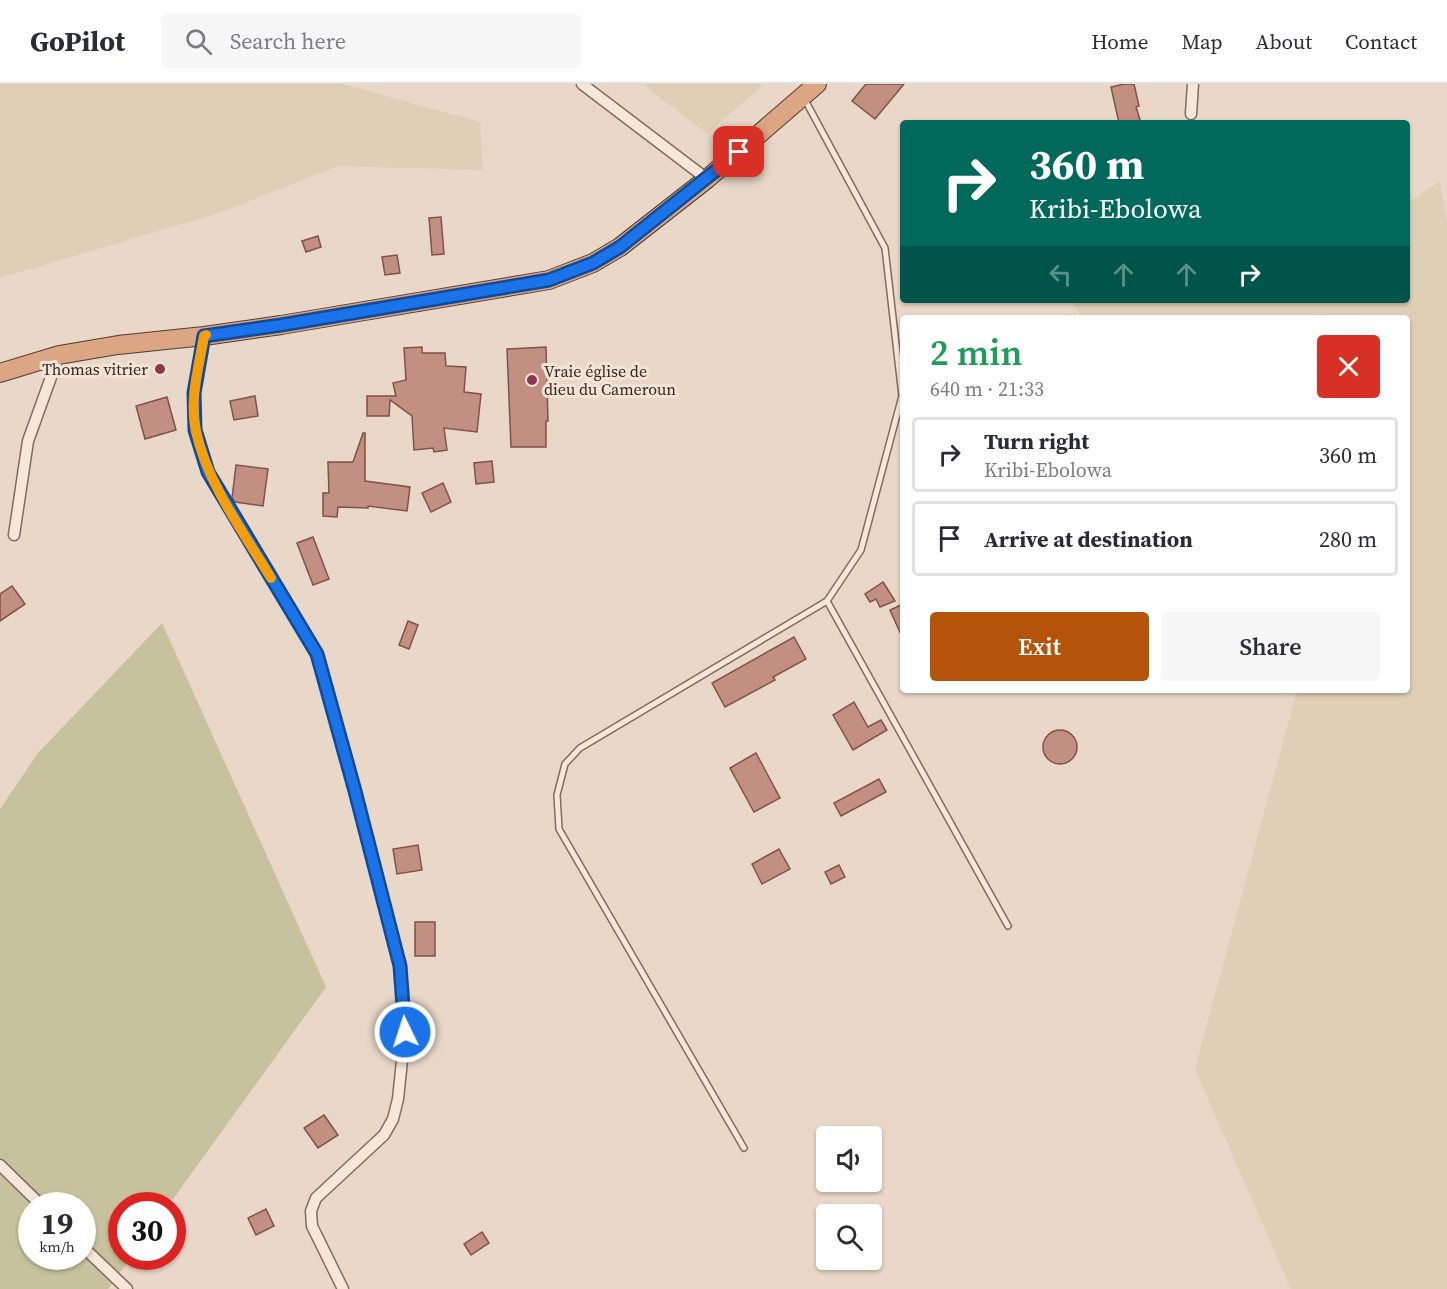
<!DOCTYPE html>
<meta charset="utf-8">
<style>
:root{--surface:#fff;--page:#f7f7f7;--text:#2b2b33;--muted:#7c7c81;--line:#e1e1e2;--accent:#b45309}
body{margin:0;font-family:"Source Serif 4",serif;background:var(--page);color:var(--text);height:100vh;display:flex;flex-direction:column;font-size:22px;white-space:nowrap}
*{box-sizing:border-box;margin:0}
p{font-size:20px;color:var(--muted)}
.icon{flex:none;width:33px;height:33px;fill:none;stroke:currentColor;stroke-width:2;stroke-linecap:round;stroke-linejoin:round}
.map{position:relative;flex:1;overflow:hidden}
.side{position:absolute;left:900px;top:231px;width:510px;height:378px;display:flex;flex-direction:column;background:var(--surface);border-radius:6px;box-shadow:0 2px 4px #0004}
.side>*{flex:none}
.guide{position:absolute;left:900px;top:36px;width:510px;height:183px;border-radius:6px;box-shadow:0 2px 4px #0004;background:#00695c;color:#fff;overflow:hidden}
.tools{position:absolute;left:816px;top:1042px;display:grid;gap:12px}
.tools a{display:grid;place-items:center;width:66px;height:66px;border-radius:6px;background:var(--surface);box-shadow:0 2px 4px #0004;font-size:30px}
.speed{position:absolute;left:18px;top:1108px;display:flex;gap:12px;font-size:30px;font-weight:700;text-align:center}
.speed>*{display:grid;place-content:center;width:78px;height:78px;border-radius:50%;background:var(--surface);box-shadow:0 2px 4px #0004;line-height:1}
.speed small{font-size:15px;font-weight:400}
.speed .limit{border:9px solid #d22;background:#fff;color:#111}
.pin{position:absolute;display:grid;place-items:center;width:51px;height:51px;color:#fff;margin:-26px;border-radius:12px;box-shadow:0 3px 9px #0006}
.me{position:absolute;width:66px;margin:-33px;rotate:356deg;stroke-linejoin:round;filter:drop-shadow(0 0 4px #0008)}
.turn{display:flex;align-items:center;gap:21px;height:126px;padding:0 30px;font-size:27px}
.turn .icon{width:78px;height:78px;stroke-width:2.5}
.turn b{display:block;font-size:42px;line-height:51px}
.lanes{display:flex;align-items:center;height:57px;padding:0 30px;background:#0003;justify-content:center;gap:30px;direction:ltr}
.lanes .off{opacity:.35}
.round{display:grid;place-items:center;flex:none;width:63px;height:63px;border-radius:6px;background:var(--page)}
.head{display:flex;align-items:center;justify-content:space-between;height:102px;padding:0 30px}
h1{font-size:36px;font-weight:600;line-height:45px;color:#1e9e55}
.cta{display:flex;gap:12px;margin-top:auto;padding:12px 30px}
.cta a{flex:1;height:69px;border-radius:6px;background:var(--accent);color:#fff;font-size:24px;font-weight:600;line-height:69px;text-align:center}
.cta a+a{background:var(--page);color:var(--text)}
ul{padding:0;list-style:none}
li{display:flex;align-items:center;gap:18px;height:75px;margin:0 12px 9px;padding:0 18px;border:3px solid var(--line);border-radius:6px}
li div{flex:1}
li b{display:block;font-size:22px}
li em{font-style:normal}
header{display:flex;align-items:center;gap:36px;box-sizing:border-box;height:84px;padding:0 30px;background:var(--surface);border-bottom:2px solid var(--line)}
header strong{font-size:28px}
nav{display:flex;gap:33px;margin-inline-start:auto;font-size:21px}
.search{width:420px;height:54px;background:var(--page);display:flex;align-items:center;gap:15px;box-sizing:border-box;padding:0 21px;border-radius:6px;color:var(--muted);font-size:22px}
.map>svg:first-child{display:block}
.farmland{fill:#decfb6}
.green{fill:#c7c29d;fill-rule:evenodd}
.building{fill:#c38f82;stroke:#805248;stroke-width:1.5}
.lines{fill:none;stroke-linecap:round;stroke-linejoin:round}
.service-casing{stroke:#836b5f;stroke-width:8}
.minor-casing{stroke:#836b5f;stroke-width:13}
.trunk-casing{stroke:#523a33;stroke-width:20}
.service{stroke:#f5e7da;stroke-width:5}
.minor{stroke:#f5e7da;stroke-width:10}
.trunk{stroke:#dca684;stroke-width:18}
.route-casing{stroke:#114b97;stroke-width:15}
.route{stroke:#1a73e8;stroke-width:10}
.slow{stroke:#f59e0b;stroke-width:10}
.poi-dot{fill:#8c3649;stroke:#f2e4d7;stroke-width:2}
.labels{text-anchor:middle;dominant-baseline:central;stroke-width:6;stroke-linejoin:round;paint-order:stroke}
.poi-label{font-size:16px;fill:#362621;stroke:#f2e4d7;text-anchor:end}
</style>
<header>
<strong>GoPilot</strong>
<div class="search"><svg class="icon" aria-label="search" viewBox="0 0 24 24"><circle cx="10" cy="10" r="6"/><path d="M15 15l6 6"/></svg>Search here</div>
<nav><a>Home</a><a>Map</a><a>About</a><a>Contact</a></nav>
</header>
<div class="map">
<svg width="1447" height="1205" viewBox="0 0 1447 1205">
<rect width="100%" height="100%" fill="#e9d8c8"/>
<g class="farmland">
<path d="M0 0H343L480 38 483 86 338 82 219 129 0 194Z"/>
<path d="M643 0H764L707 50Z"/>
<path d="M1440 97 1447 141V1205H1291L1195 985 1297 606H1407V234H1082L1071 216H1407V119Z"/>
</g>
<path class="green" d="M162 539 326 903 168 1122H122V1173H131L108 1205H0V725L38 669ZM32 1122H82V1173H32Z"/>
<g class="building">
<path d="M866 0H904L875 35 852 17Z"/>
<path d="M1124 0H1134L1139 22 1136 23 1141 39H1119L1111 3Z"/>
<path d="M441 133 444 170 432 171 429 134Z"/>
<path d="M318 152 321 163 306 168 302 157Z"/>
<path d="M397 171 400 189 385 191 382 173Z"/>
<path d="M422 263V269H445L446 282 466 283 464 308 481 310 477 348 444 344 447 366 434 368 433 364 414 366 412 332 390 316 389 332H367V312H396L393 299 406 296 404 264Z"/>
<path d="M546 263 548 337H546V363H511L507 265Z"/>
<path d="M255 312 258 332 234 336 230 317Z"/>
<path d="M167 313 176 346 145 355 136 322Z"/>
<path d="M363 349H365V397L410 403 407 427 368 422V424L338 423 337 433 323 432V409H329L328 378H353Z"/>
<path d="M492 377 494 398 476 400 474 379Z"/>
<path d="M236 381 268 385 263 422 235 418 232 414Z"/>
<path d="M443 399 451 418 431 428 422 409Z"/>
<path d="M313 453 329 495 313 501 297 459Z"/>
<path d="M883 498 895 517 880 523 876 515 870 518 865 510Z"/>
<path d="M12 502 25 520 0 537V510Z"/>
<path d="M903 520V555L890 526Z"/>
<path d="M408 537 418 541 409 565 399 561Z"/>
<path d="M794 553 806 575 773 593 775 596 725 623 712 599Z"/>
<path d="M854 618 868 643 881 636 887 646 853 666 833 631Z"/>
<circle cx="1060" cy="663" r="17"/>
<path d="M756 669 780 714 754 728 730 684Z"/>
<path d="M879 695 886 708 841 732 834 719Z"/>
<path d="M418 761 422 786 397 790 393 765Z"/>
<path d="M779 765 790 785 762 800 752 780Z"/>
<path d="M839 781 845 793 831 800 825 788Z"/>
<rect x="415" y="838" width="20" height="34"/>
<path d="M324 1031 338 1051 318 1064 304 1044Z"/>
<path d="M266 1125 274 1142 256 1151 248 1134Z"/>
<path d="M482 1148 489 1159 471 1171 464 1160Z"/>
</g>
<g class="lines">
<defs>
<g id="service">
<path d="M827 517 1008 842"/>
<path d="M744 1064 559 745 557 711 565 680 580 664 827 517 861 466 902 312 885 164 805 16"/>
</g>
<g id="minor">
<path d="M582 0 707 95"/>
<path d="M1191 30 1193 0"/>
<path d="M204 252 194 309 195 346 208 388 317 570 355 707 400 882 405 948 398 1015 393 1035 384 1051 316 1114 311 1127 312 1142 343 1205"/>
<path d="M14 451 28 357 59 271"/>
<path d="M0 1081 42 1122"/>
<path d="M82 1162 127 1205"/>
</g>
<path id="trunk" d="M0 289 59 271 118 261 204 252 281 241 549 196 593 179 620 163 707 95 817 0"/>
</defs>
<use href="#service" class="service-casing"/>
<use href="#minor" class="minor-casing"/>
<use href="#trunk" class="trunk-casing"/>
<use href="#service" class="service"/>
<use href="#minor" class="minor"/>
<use href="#trunk" class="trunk"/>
</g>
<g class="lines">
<defs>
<path id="route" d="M405 948 400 882 355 707 317 570 208 388 195 346 194 309 204 252 281 241 549 196 593 179 620 163 739 68"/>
</defs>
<use href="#route" class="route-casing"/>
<use href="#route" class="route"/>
<path class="slow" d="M206 251 204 252C199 282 189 316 196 347 207 399 244 449 271 494"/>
</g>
<g class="poi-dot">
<circle cx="160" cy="285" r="6"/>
<circle cx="532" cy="296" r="6"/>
</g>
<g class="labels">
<g class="poi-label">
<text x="148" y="285">Thomas vitrier</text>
<text x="544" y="287" text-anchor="start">Vraie église de<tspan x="544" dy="18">dieu du Cameroun</tspan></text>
</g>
</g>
</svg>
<div class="tools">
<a><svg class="icon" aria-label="sound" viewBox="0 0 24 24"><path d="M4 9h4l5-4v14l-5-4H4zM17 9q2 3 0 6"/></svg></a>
<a><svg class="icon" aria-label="search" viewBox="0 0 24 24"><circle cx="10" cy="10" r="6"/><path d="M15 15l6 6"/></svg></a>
</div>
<div class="speed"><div>19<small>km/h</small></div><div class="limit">30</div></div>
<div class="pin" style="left:739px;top:68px;background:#d93025"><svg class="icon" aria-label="arrive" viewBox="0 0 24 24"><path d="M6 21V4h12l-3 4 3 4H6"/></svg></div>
<svg class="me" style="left:405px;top:948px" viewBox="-20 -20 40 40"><circle r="17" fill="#1a73e8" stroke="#fff" stroke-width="3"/><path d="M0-11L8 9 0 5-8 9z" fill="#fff"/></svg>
<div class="guide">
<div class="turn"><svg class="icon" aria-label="right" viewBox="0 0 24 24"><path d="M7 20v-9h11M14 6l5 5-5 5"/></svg><div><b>360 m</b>Kribi-Ebolowa</div></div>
<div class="lanes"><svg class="icon off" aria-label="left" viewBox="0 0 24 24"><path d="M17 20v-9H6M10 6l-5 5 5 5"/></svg><svg class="icon off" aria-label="ahead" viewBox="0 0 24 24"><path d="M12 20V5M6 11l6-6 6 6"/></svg><svg class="icon off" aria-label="ahead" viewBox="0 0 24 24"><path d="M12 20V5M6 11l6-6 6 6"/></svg><svg class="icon" aria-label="right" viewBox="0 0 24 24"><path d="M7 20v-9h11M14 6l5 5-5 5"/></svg></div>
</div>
<section class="side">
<div class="head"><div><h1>2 min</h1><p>640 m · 21:33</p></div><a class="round" style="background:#d93025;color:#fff"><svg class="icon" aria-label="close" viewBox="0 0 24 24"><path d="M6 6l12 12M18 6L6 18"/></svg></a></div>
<ul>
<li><svg class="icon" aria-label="right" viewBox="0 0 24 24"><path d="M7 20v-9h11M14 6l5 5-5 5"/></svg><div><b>Turn right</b><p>Kribi-Ebolowa</p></div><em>360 m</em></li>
<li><svg class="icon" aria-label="arrive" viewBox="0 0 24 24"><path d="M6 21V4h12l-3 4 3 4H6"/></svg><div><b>Arrive at destination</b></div><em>280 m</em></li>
</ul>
<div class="cta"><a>Exit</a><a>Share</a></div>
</section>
</div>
